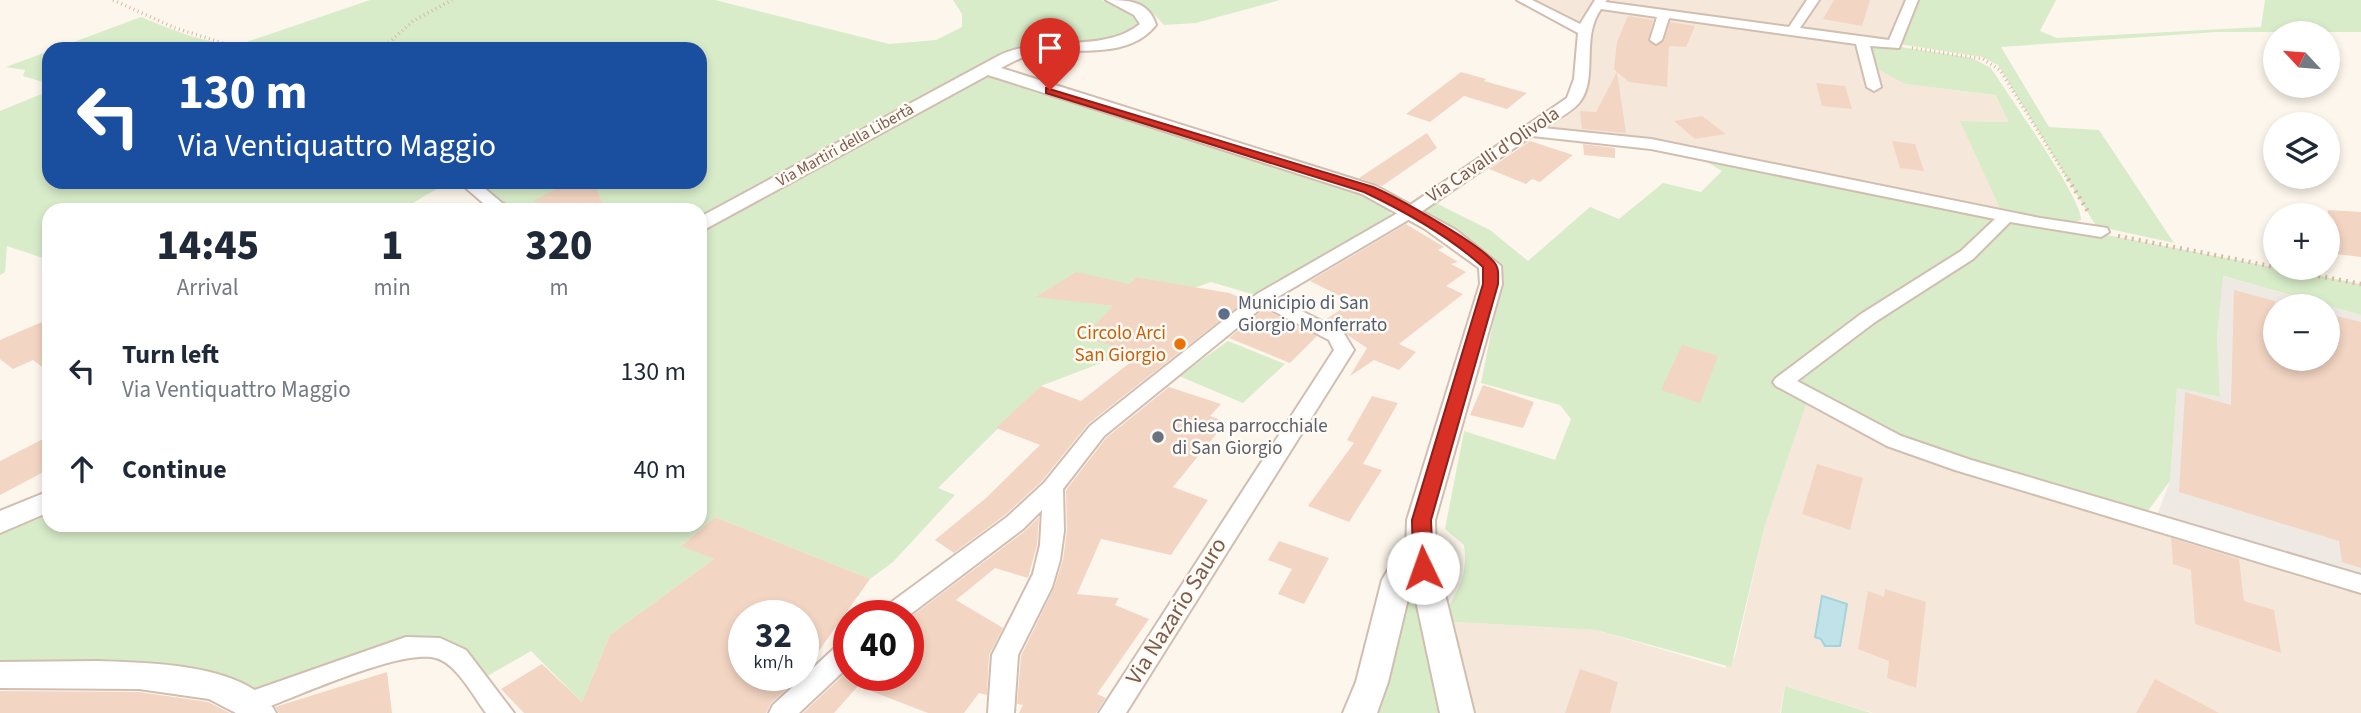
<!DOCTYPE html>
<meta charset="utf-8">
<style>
:root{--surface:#fff;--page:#f2f2f3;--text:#1f2937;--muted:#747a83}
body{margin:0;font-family:"Source Sans 3",sans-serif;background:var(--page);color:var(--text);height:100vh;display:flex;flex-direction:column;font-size:26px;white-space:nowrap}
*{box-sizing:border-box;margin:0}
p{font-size:23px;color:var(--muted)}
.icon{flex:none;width:38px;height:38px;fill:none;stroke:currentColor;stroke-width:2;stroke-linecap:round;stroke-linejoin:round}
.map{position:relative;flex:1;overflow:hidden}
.sheet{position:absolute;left:42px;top:203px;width:665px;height:329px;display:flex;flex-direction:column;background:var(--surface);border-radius:21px;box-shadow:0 4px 10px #0003}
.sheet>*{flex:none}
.guide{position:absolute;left:42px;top:42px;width:665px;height:147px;border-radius:21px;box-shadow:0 4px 10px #0003;background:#1a4fa0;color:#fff;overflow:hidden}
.needle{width:46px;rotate:296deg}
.controls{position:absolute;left:2263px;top:21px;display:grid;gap:14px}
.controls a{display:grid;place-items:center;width:77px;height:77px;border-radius:50%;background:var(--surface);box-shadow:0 4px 10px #0003;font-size:35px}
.speed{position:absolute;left:728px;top:600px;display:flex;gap:14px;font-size:35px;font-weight:700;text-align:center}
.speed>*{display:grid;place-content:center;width:91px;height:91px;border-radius:50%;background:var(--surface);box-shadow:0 4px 10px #0003;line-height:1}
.speed small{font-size:18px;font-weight:400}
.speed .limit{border:10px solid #d22;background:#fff;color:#111}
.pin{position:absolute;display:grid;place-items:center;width:60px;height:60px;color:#fff;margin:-72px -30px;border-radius:50% 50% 50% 0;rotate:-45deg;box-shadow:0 0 7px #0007}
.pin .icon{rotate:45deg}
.me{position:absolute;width:77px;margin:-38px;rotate:357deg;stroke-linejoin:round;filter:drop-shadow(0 0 5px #0008)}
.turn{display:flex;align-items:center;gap:24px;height:147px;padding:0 21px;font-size:32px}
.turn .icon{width:91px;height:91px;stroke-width:2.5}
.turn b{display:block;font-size:49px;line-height:60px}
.eta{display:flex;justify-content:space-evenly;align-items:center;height:119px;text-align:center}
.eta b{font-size:42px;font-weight:800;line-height:49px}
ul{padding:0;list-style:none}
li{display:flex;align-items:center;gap:21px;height:98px;padding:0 21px}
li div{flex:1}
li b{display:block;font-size:26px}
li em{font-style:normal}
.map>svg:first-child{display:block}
.residential{fill:#f5e8da}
.industrial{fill:#efe9e4;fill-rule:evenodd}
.green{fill:#d8ecc9}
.water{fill:#bfe3e8;stroke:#a5d3da;stroke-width:2}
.building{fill:#f3d5c3}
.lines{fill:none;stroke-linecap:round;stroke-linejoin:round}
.minor-casing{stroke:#d1beb0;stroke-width:4}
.tertiary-casing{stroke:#d1beb0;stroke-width:4}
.path-far1{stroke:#d9b8a5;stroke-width:3.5;stroke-dasharray:1 3.5;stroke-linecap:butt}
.path{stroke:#d9b8a5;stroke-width:4.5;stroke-dasharray:2 5;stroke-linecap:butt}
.minor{fill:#fff;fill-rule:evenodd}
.tertiary{fill:#fff;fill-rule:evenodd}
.route{fill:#d93025;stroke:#8d1f18;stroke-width:2}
.service-dot{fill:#5c6f8a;stroke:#fffaf3;stroke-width:2.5}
.food-dot{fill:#e8710a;stroke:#fffaf3;stroke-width:2.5}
.worship-dot{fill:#6b7280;stroke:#fffaf3;stroke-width:2.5}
.labels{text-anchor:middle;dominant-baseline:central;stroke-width:5;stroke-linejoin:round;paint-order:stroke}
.far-street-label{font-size:16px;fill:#7a5c4d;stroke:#fffaf3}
.street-label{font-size:19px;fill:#7a5c4d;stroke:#fffaf3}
.service-label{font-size:19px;fill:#4e5e75;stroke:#fffaf3;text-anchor:start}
.food-label{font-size:19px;fill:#c56008;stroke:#fffaf3;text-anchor:end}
.worship-label{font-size:19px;fill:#5b616d;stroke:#fffaf3;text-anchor:start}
.near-street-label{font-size:23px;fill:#7a5c4d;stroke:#fffaf3}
</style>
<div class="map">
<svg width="2361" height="713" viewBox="0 0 2361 713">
<rect width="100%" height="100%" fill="#fdf6ec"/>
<g class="residential">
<path d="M1529 0H1595L1578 22Z"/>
<path d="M1608 0H1917L1899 44 1906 84 1994 95 2010 122 1961 121 2002 213 1541 128 1585 95 1588 86V32Z"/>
<path d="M1808 399 2361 584V713H1873L1785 686 1780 713H1443L1411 582 1439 621 1596 630 1725 668 1735 656 1765 525Z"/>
</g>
<path class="industrial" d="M2222 276 2361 315V584L2154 523 2170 481 2177 387 2220 397 2217 337ZM2275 306H2328V359H2275Z"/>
<g class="green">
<path d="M370 0H715L889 44 936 40 962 27V14L953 0H1102L1131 13 1139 24 1127 36 1105 41 1036 44 1014 52 945 89 926 93 860 128 837 146 700 216V210H509L496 206 469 182H700V49H55L141 17C172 30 204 43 238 45Z"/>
<path d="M1123 0H1280L1196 23 1164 25 1149 9Z"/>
<path d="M1917 0H2056L2040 31 2057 38 2261 27 2265 0H2361V32H2217L2001 47 2049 127 2099 130 2174 243 2096 226 1998 65 1982 57 1899 44Z"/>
<path d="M1862 41 1972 58 1991 68C2006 92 2083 200 2081 220L2065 225 2002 213 1960 121 2009 122 1995 95 1905 84 1872 66Z"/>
<path d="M49 51V84L23 76 25 70 6 67Z"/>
<path d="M987 77 999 78 1365 193 1383 201 1393 217 1255 295 1211 282 1194 288 1136 277 1129 284 1037 296 1113 306 1132 351 1041 386 938 488 955 495 893 562 870 579 715 517 682 545 714 559 610 635 582 702 531 651 484 678 426 639 253 694 0 666V532L49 512V525H700V233L970 82Z"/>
<path d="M49 91V182L445 184 401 210H49V260L7 246 5 272 0 275V111Z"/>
<path d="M1714 159 2361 284V315L2223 276 2217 337 2220 397 2177 388 2170 481 2142 519 1963 465 1808 399 1765 525 1731 667 1596 630 1439 621C1456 595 1469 576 1464 545L1445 529 1464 431 1555 460 1571 419 1560 405 1481 383 1503 273C1482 244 1450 228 1419 209L1434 202 1490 230 1528 261 1590 207 1619 219 1663 183 1701 192 1722 171 1707 162Z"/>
<path d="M1228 341 1285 364 1243 403 1179 376Z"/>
<path d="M1411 582 1443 713H1371Z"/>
<path d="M1785 686 1871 713H1781Z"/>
</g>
<path class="water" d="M1822 596 1847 604 1840 646H1825L1821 639 1815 637Z"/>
<g class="building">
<path d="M1834 0H1870L1862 26 1823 19Z"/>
<path d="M1628 16 1653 20 1648 41 1655 46 1664 41 1670 22 1695 26 1686 47 1669 46 1667 87 1629 82 1617 72 1626 133 1582 129 1580 111 1596 112 1617 72 1614 69 1617 42Z"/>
<path d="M1461 72 1486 79 1484 81 1527 93 1507 109 1464 96 1430 122 1406 114Z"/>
<path d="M1816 83 1845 86 1852 109 1822 106Z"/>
<path d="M1702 116 1726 134 1695 139 1674 121Z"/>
<path d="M1427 133 1437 148 1382 186 1359 178Z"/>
<path d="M1530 141 1573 155 1540 182 1532 179 1526 184 1489 169Z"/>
<path d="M1892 141 1915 144 1924 171 1900 168Z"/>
<path d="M1583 144 1615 148V158L1584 155Z"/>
<path d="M567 183 596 188 605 210H566L533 201Z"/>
<path d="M2328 210 2361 212V257L2328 253Z"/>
<path d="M1406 224 1444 247 1438 250 1458 262 1451 264 1466 272 1446 286 1463 294 1399 344 1416 352 1399 370 1374 360 1350 376 1367 348 1325 320 1352 302 1310 281Z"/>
<path d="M1076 272 1129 284 1136 277 1229 293 1246 300 1088 424 1042 481 1005 515 954 553 935 540 986 498 1040 445 996 428 1041 386 1081 401 1141 354 1083 337 1113 306 1036 297Z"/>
<path d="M2234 290 2275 301V359H2328V314L2361 322V568L2342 562 2339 541 2179 492 2185 392 2231 405Z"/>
<path d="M1264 309 1317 336 1290 363 1229 338Z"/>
<path d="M49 319V372L33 360 13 369 0 359V340Z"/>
<path d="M1682 345 1718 356 1700 403 1661 390Z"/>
<path d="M1483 385 1534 402 1523 428 1470 415Z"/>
<path d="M1169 387 1221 404 1210 416 1226 422 1173 487 1208 500 1171 555 1101 539 1077 594 1119 598 1115 605 1149 619 1097 694 1106 698 1096 713H1019L1023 705 1017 704 1021 656 1054 588 1063 560 1067 531 1066 490 1106 438Z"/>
<path d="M1372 396 1398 403 1363 464 1382 470 1349 522 1308 506 1354 443 1347 440Z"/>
<path d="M49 436V469L0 495V461Z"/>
<path d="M1817 464 1863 478 1850 530 1802 514Z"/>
<path d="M715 517 870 579 803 673V616H744V676H801L771 703 766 713H524L501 689 542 664 582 702 610 635 714 559 681 546Z"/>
<path d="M1039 517 1037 545 1028 578 995 568 956 600 1003 628 989 655 987 695 979 693 964 713H928L858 686 834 713H803L849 670V676H908V619L1025 531Z"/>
<path d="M2171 538 2239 559 2244 601 2274 610 2281 653 2195 624 2191 570 2173 564Z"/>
<path d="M1279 541 1329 558 1304 604 1278 594 1292 569 1268 560Z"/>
<path d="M1885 589 1926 602 1916 688 1887 678 1889 661 1858 649 1868 591 1884 597Z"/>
<path d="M1580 669 1618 682 1610 713H1565Z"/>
<path d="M387 672 392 713H279L275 707Z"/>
<path d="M2155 679 2219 713H2136Z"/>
<path d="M0 691 139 692 208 702 230 713H0Z"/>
</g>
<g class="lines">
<defs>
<g id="minor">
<path d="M1517 0H1532L1580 24 1595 0H1607L1605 2 1789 27 1807 0H1819L1800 28 1889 40 1906 0H1918L1899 48 1870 46 1881 87 1874 91 1867 87 1856 44 1669 18 1662 40 1656 44 1650 40 1657 17 1601 9C1580 38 1599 79 1579 103 1570 113 1554 121 1543 128L1651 139 2040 218 2107 228 2109 232 2101 237 2010 222 1973 259 1875 322 1797 381 1901 436 1971 460 2361 575V593L1955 470 1887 446 1776 386 1773 382 1776 378 1861 314 1961 251 1995 219 1651 149 1532 136 1415 216 1276 298 1343 332 1354 350 1126 713H1099L1334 350 1329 340 1264 306 1104 436 1063 489 1064 531 1060 560 1052 587 1018 655 1014 713H988L992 655 1033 574 1040 545 1042 510 1023 529 908 616H879L882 609 1007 517 1044 483 1090 426 1257 294 1403 210 1567 98 1574 79 1578 33Z"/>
<path d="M459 182H477L502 203 517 210 490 209Z"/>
<path d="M406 637 440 638 466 650 514 713H486C474 697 456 663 436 658 400 648 292 699 252 713L243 710 239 702 243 694Z"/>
<path d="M849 640V666L799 713H769L773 705 840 643Z"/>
</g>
<g id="tertiary">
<path d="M1106 0C1128 0 1149 1 1156 25 1129 59 1080 48 1042 52 1027 54 1014 61 1001 68L1376 186 1456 230 1501 266 1502 284 1435 520 1436 557 1474 713H1440L1412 582 1388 682 1377 713H1343L1356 682 1382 580 1392 563 1406 553 1407 520 1480 284 1479 268 1425 229 1362 194 988 75 700 232V217L1000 55C1046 34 1103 54 1140 24L1134 15Z"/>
<path d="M49 491V512L0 533V511Z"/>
<path d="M98 661C148 663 250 663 276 713H236L209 699 139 689 0 688V662Z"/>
</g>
</defs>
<use href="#minor" class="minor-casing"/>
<use href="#tertiary" class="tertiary-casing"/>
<g class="path-far1">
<path d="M113 0 175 28 242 49"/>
<path d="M1912 48 1983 59 2000 70 2069 181"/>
<path d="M382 49 413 21 452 0"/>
</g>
<g class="path">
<path d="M2068 179 2089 213"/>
<path d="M2118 236 2275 267"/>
<path d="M2277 268 2361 284"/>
</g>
<use href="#minor" class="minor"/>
<use href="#tertiary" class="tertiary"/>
</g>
<path class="route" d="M1046 88 1373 187C1394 196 1491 249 1497 267 1499 272 1498 279 1498 284L1431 520 1433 568 1430 573H1416L1413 568 1412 520 1483 284V267C1450 237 1404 211 1364 192L1046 93Z"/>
<circle class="service-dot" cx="1224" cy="314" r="7"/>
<circle class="food-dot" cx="1180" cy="344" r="7"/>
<circle class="worship-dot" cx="1158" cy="437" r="7"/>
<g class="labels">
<g class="far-street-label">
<text transform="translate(845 145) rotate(-29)">Via Martiri della Libertà</text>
</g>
<g class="street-label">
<text transform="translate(1493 155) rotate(-34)">Via Cavalli d'Olivola</text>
</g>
<g class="service-label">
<text x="1238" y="303">Municipio di San<tspan x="1238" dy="22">Giorgio Monferrato</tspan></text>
</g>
<g class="food-label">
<text x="1166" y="333">Circolo Arci<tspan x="1166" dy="22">San Giorgio</tspan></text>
</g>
<g class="worship-label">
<text x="1172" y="426">Chiesa parrocchiale<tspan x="1172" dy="22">di San Giorgio</tspan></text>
</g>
<g class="near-street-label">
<text transform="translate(1176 611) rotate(-58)">Via Nazario Sauro</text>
</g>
</g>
</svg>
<div class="controls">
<a><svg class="needle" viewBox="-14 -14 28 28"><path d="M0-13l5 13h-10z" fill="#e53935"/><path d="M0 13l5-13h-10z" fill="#747a83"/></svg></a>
<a><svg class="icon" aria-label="layers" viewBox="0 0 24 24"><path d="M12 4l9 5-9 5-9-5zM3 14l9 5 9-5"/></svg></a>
<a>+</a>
<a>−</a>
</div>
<div class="speed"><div>32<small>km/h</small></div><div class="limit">40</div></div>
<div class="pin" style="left:1050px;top:90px;background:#d93025"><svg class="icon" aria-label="arrive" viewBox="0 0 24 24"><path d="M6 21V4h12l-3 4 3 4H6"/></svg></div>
<svg class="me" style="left:1423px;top:568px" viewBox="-20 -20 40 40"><circle r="19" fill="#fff"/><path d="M0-13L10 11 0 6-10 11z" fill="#d93025"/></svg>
<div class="guide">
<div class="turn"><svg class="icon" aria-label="left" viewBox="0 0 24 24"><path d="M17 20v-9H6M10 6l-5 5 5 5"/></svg><div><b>130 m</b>Via Ventiquattro Maggio</div></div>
</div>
<section class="sheet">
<div class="eta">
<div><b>14:45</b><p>Arrival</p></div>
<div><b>1</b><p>min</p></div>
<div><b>320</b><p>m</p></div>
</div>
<ul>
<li><svg class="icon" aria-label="left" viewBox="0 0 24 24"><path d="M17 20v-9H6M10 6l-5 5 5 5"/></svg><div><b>Turn left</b><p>Via Ventiquattro Maggio</p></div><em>130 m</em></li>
<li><svg class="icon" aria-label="ahead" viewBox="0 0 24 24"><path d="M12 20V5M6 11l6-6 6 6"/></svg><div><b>Continue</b></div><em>40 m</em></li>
</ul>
</section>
</div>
